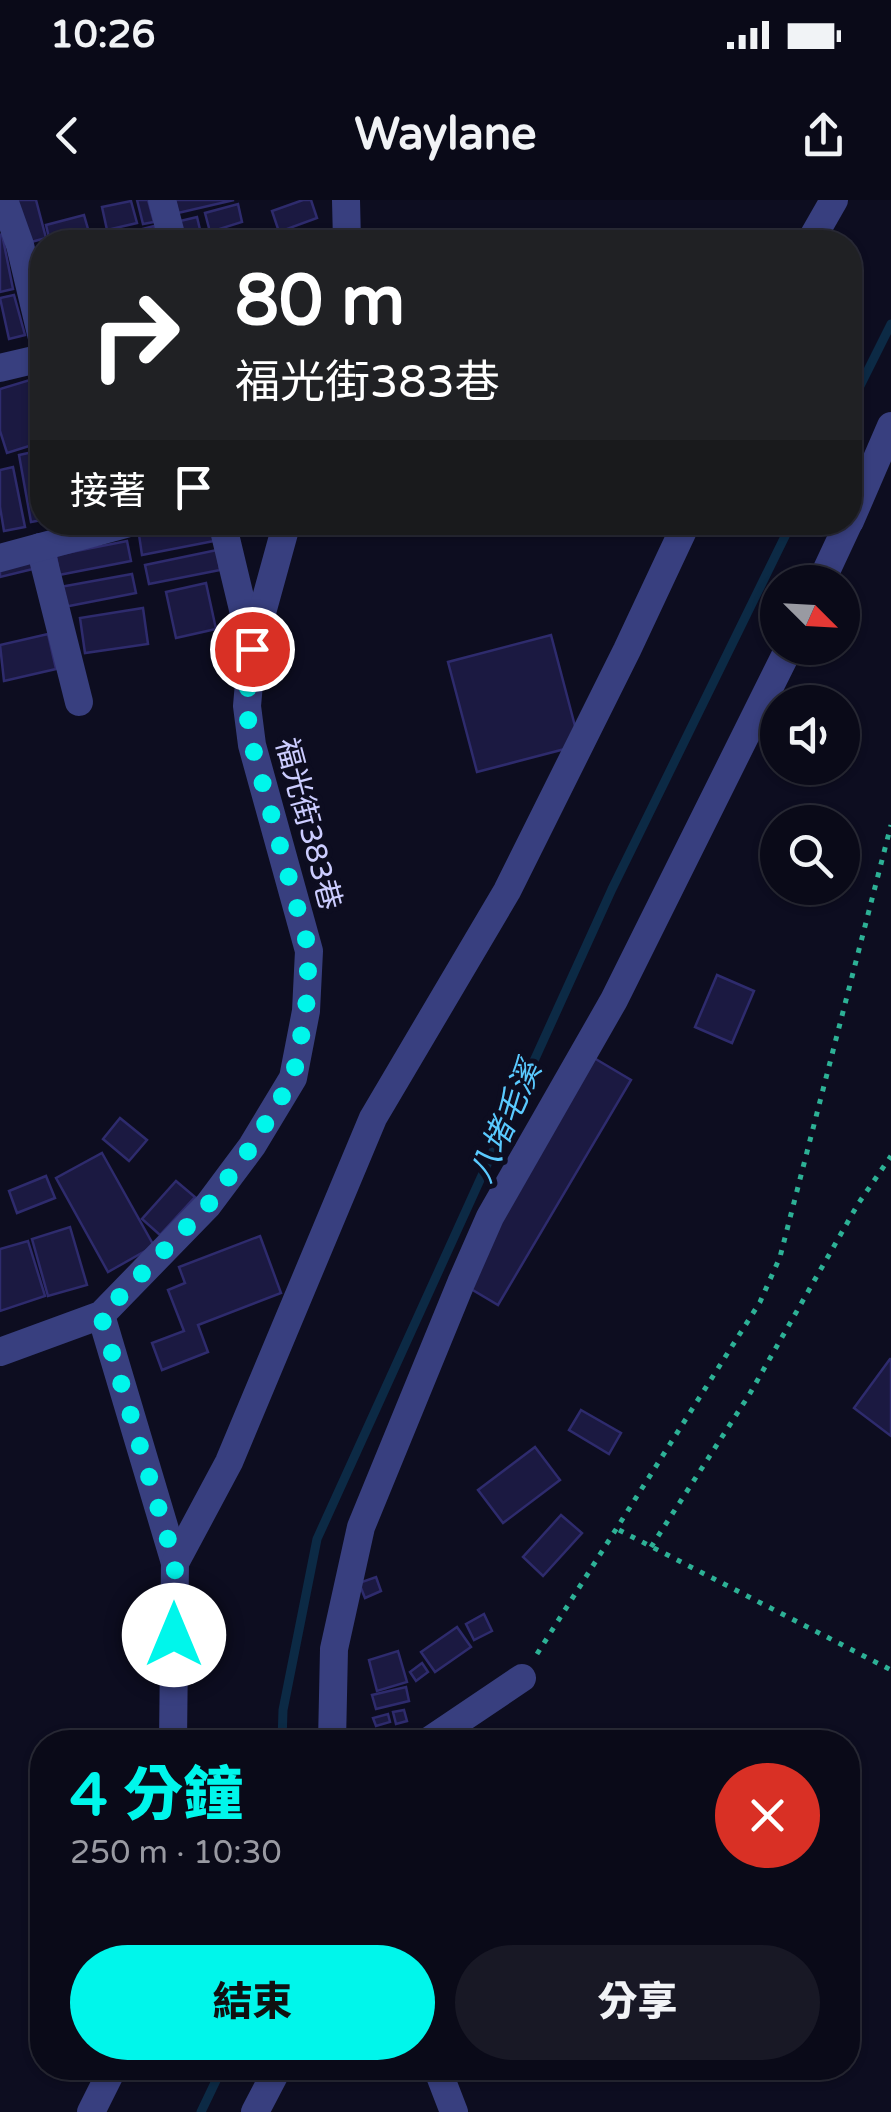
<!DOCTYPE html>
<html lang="zh-TW">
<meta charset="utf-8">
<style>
:root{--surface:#0a0a18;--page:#181825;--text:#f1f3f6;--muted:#999aa2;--line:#2a2b37;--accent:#00f6eb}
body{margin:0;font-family:"Varela Round","Noto Sans TC",sans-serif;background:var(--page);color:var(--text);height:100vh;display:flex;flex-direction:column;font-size:38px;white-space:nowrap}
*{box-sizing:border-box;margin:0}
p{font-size:32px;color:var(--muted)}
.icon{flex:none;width:55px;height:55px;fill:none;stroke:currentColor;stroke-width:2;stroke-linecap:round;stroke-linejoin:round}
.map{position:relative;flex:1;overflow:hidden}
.details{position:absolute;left:30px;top:1530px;width:830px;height:350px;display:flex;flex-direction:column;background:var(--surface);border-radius:40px;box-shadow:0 2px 8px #0004,0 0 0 2px var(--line)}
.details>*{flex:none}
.banner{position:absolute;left:30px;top:30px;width:832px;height:305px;border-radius:40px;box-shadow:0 2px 8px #0004,0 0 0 2px var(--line);background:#202124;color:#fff;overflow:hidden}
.needle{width:65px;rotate:114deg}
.fabs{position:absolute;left:760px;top:365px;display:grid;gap:20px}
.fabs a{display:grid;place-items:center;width:100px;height:100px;border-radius:50%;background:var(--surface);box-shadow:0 2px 8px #0004,0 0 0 2px var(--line);font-size:50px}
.pin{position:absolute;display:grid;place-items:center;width:85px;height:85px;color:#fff;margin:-42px;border:5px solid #fff;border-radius:50%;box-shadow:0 2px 10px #0007}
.me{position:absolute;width:110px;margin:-55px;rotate:0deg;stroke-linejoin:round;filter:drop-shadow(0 0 8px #0008)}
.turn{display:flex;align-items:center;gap:35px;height:210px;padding:0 40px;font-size:45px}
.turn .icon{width:130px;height:130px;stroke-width:2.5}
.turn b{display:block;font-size:70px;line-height:85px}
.then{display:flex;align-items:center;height:95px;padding:0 40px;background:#0003;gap:20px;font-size:38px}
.round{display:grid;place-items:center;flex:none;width:105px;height:105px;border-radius:52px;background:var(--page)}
.summary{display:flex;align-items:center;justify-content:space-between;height:170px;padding:0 40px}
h1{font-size:60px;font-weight:800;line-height:75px;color:var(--accent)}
.button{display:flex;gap:20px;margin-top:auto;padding:20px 40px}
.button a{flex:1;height:115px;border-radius:60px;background:var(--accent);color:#111;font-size:40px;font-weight:800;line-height:115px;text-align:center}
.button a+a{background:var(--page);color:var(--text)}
.status{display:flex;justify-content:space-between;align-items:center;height:70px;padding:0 50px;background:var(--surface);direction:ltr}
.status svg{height:28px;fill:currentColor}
header{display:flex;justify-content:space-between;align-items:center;height:130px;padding:0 40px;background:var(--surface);font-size:45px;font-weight:800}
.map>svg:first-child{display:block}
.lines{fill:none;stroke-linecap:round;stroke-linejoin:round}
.stream{stroke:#0c2a45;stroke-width:9}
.building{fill:#1b1941;stroke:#2e2b6d;stroke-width:2.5}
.path{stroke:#2db196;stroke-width:5;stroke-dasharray:5 8;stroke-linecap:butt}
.minor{stroke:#383f7f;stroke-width:28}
.route{stroke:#00f6eb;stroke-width:18;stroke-dasharray:0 32.4}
.labels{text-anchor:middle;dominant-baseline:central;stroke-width:10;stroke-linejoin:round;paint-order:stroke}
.street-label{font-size:30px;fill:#cccdff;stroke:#0d0d20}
.water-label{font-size:32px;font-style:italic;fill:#5acaff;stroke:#0d0d20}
</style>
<div class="status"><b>10:26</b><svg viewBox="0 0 49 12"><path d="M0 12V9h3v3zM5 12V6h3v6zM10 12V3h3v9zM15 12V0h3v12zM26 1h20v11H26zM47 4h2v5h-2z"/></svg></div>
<header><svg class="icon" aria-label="back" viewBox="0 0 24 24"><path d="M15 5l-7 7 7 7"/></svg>Waylane<svg class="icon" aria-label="share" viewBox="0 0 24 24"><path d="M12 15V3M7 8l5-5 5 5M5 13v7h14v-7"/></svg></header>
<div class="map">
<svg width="891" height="1912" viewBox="0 0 891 1912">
<rect width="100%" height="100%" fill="#0d0d20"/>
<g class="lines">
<g class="stream">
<path d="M850 206 891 124"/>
<path d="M282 1542 283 1510 317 1339 612 689 792 322"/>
<path d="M201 1912 222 1868"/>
</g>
</g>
<g class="building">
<path d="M9 0H36L46 38 20 45Z"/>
<path d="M137 0H148L154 22 143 24Z"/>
<path d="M175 0H234L178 13Z"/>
<path d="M303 0H311L317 18 279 32 272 11Z"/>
<path d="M131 1 137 23 107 30 102 7Z"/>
<path d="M238 4 242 22 210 32 205 13Z"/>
<path d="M84 15 90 36 50 42 46 25Z"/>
<path d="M197 17 203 42H181L176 22Z"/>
<path d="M154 26 158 42H142L139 30Z"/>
<path d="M237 30 240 42H211L210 36Z"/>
<path d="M136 31 138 42H110L109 36Z"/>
<path d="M2 34 13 89 0 92V35Z"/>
<path d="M42 49V123L23 54Z"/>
<path d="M14 95 25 135 9 139 0 98Z"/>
<path d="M33 179 42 209V242L7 253 0 231V189Z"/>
<path d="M42 250V320L31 322 19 255Z"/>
<path d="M13 267 25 327 4 331 0 307V270Z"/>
<path d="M211 322 214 341 142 355 139 335Z"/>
<path d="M127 341 131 361 59 375 56 355Z"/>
<path d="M36 348 41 367 0 377V357Z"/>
<path d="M217 350 220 370 149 384 145 365Z"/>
<path d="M132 374 136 393 64 407 60 387Z"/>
<path d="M206 383 216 429 176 438 166 392Z"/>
<path d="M143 408 148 444 85 453 80 418Z"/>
<path d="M48 434 56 469 4 481 0 445Z"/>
<path d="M551 435 580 545 477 572 448 462Z"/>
<path d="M717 775 754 791 732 843 695 827Z"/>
<path d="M594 858 631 880 498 1105 461 1083Z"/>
<path d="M120 918 147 940 129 961 103 939Z"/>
<path d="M102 953 154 1046 108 1072 56 978Z"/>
<path d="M46 976 55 998 17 1013 9 991Z"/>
<path d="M176 981 195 997 160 1035 142 1019Z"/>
<path d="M70 1027 87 1085 48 1096 32 1039Z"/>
<path d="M260 1036 281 1093 198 1125 208 1152 162 1170 152 1143 184 1131 168 1090 185 1083 179 1067Z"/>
<path d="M28 1041 45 1096 0 1111V1049Z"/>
<path d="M890 1159H891V1236L854 1208Z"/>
<path d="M581 1210 621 1233 609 1254 569 1230Z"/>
<path d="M535 1247 560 1280 503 1323 478 1290Z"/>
<path d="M561 1315 582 1333 543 1376 523 1357Z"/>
<path d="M376 1377 381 1391 365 1398 359 1383Z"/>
<path d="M484 1414 492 1431 474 1440 466 1424Z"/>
<path d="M457 1427 471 1447 435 1472 421 1452Z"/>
<path d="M398 1451 407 1482 377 1491 369 1460Z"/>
<path d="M422 1463 428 1472 416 1481 410 1472Z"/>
<path d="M406 1487 409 1501 376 1509 372 1495Z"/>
<path d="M404 1510 407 1521 396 1524 393 1512Z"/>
<path d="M388 1514 390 1522 376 1526 373 1518Z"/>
</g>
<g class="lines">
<g class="path">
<path d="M619 1330 891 1470"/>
<path d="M651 1347 749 1195 858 1004 891 956"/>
<path d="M537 1454 760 1102 780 1057 891 625"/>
</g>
<g class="minor">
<path d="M4 0 20 45 42 138"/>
<path d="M162 0 173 42"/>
<path d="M346 0 347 42"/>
<path d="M810 42 834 0"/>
<path d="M0 168 42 158"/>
<path d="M850 321 891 226"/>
<path d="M222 322 252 447"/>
<path d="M40 347 79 502"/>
<path d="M0 358 133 322"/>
<path d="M821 382 849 322"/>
<path d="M101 1115 175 1363 173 1542"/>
<path d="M0 1152 101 1115 208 1005 252 946 293 878 306 811 309 751 252 545 247 506 252 449 287 322"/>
<path d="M175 1363 229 1262 373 918 507 691 627 450 687 322"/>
<path d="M332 1542 334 1449 361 1327 461 1083 490 1017 614 800 789 448"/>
<path d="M427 1542 522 1478"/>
<path d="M437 1868 454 1912"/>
<path d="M91 1912 113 1868"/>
<path d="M255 1912 278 1868"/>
</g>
</g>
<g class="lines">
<path class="route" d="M174 1435 175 1363 101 1116 208 1005 252 946 293 878 306 811 309 750 252 545 246 506 252 449"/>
</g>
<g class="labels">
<g class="street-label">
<text transform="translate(308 624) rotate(75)">福光街383巷</text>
</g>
<g class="water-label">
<text transform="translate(506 922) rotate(-66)">八堵毛溪</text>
</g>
</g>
</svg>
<div class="fabs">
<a><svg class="needle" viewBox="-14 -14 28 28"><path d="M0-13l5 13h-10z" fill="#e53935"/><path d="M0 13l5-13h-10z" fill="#999aa2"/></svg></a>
<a><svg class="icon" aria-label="sound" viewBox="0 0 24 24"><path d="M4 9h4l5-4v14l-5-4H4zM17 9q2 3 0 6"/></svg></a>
<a><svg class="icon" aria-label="search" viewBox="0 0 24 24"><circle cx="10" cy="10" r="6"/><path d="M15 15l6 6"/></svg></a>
</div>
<div class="pin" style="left:252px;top:449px;background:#d93025"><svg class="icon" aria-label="arrive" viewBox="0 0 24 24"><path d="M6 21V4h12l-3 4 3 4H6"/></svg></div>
<svg class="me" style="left:174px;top:1435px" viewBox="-20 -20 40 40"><circle r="19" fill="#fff"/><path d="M0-13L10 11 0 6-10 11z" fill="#00f6eb"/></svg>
<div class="banner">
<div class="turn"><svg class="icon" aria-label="right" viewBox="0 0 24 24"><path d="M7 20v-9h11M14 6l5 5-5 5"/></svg><div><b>80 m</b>福光街383巷</div></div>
<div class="then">接著<svg class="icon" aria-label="arrive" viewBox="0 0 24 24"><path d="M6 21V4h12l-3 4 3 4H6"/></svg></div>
</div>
<section class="details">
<div class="summary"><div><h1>4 分鐘</h1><p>250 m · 10:30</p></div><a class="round" style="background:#d93025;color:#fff"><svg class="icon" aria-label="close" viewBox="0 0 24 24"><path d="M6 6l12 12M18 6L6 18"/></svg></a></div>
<div class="button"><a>結束</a><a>分享</a></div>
</section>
</div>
